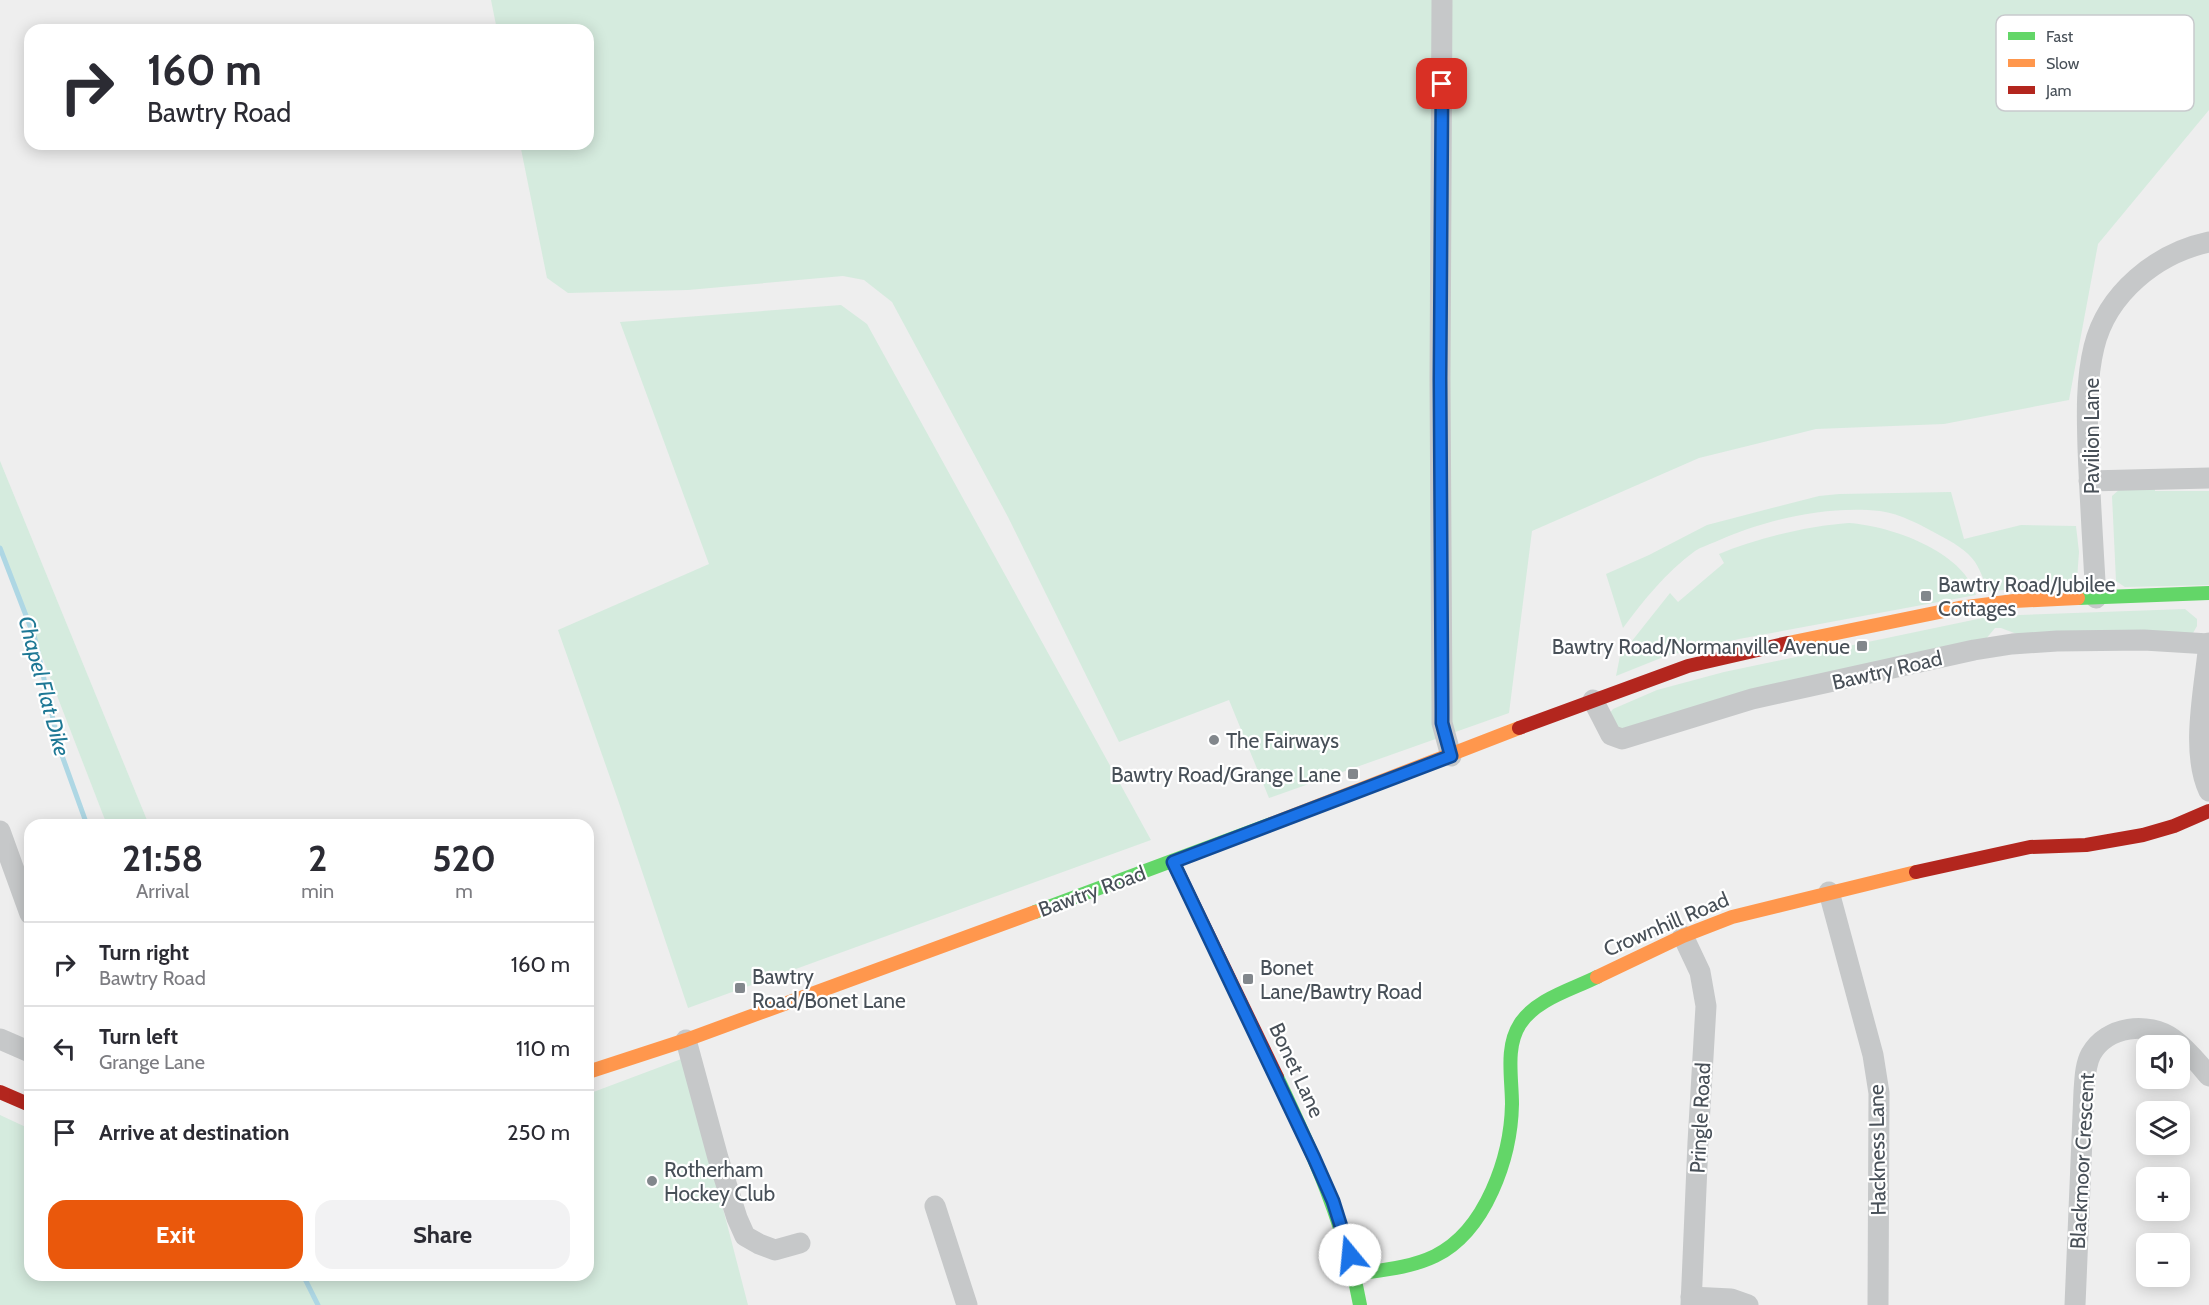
<!DOCTYPE html>
<meta charset="utf-8">
<style>
:root{--surface:#fff;--page:#f2f2f3;--text:#2b2b33;--muted:#7c7c81;--line:#e1e1e2;--accent:#ea580c}
body{margin:0;font-family:Cabin,sans-serif;background:var(--page);color:var(--text);height:100vh;display:flex;flex-direction:column;font-size:22px;white-space:nowrap}
*{box-sizing:border-box;margin:0}
p{font-size:20px;color:var(--muted)}
.icon{flex:none;width:33px;height:33px;fill:none;stroke:currentColor;stroke-width:2;stroke-linecap:round;stroke-linejoin:round}
.map{position:relative;flex:1;overflow:hidden}
.panel{position:absolute;left:24px;top:819px;width:570px;height:462px;display:flex;flex-direction:column;background:var(--surface);border-radius:18px;box-shadow:0 3px 15px #0003}
.panel>*{flex:none}
.guide{position:absolute;left:24px;top:24px;width:570px;height:126px;border-radius:18px;box-shadow:0 3px 15px #0003;background:#fff;color:var(--text);overflow:hidden}
.controls{position:absolute;left:2136px;top:1035px;display:grid;gap:12px}
.controls a{display:grid;place-items:center;width:54px;height:54px;border-radius:12px;background:var(--surface);box-shadow:0 3px 15px #0003;font-size:30px}
.pin{position:absolute;display:grid;place-items:center;width:51px;height:51px;color:#fff;margin:-26px;border-radius:12px;box-shadow:0 3px 9px #0006}
.me{position:absolute;width:66px;margin:-33px;rotate:343deg;stroke-linejoin:round;filter:drop-shadow(0 0 4px #0008)}
.turn{display:flex;align-items:center;gap:21px;height:126px;padding:0 24px;font-size:27px}
.turn .icon{width:78px;height:78px;stroke-width:2.5}
.turn b{display:block;font-size:42px;line-height:51px}
.eta{display:flex;justify-content:space-evenly;align-items:center;height:102px;text-align:center}
.eta b{font-size:36px;font-weight:700;line-height:42px}
.button{display:flex;gap:12px;margin-top:auto;padding:12px 24px}
.button a{flex:1;height:69px;border-radius:18px;background:var(--accent);color:#fff;font-size:24px;font-weight:700;line-height:69px;text-align:center}
.button a+a{background:var(--page);color:var(--text)}
ul{padding:0;list-style:none}
li{display:flex;align-items:center;gap:18px;height:84px;padding:0 24px;border-top:2px solid var(--line)}
li div{flex:1}
li b{display:block;font-size:22px}
li em{font-style:normal}
.map>svg:first-child{display:block}
.green{fill:#d5ebde}
.lines{fill:none;stroke-linecap:round;stroke-linejoin:round}
.stream{stroke:#aed7e4;stroke-width:5}
.street{stroke:#c6c8c9;stroke-width:21}
.fast{stroke:#63d668;stroke-width:14}
.slow{stroke:#ff974d;stroke-width:14}
.jam{stroke:#b3261e;stroke-width:14}
.route-casing{stroke:#114b97;stroke-width:15}
.route{stroke:#1a73e8;stroke-width:10}
.poi-dot{fill:#82878c;stroke:#fff;stroke-width:2}
.labels{text-anchor:middle;dominant-baseline:central;stroke-width:4.5;stroke-linejoin:round;paint-order:stroke}
.street-label{font-size:21px;fill:#485058;stroke:#fff}
.poi-label{font-size:21px;fill:#485058;stroke:#fff;text-anchor:start}
.water-label{font-size:22px;font-style:italic;fill:#1e7895;stroke:#fff}
.key{fill:#fff;stroke:#c8cacd;stroke-width:1.5}
.key-label{font-size:16px;fill:#485058}
</style>
<div class="map">
<svg width="2209" height="1305" viewBox="0 0 2209 1305">
<rect width="100%" height="100%" fill="#eee"/>
<g class="green">
<path d="M491 0H2209V110L2098 244 2069 400 1944 424 1816 429 1699 458 1532 531 1509 713 1269 798 1229 700 1119 742 1008 517 892 302 864 280 843 276 688 290 568 293 547 278 520 144H588V30H497Z"/>
<path d="M841 305 867 324 1151 840 688 1008 617 797 558 630 709 564 620 322Z"/>
<path d="M0 461 149 825H107L0 548Z"/>
<path d="M2155 484V491H2209V585L2125 587 2116 581 2112 496 2120 489Z"/>
<path d="M1951 492 1964 539 2021 525 2076 526 2079 552 2077 579 2062 586 1989 591C1984 582 1981 571 1975 562 1968 551 1951 541 1939 535 1921 525 1901 514 1880 511 1827 505 1763 520 1715 542 1708 545 1701 547 1695 551 1666 572 1644 600 1623 628L1606 574 1649 555 1707 525 1772 508 1819 496 1839 494Z"/>
<path d="M1849 523C1891 526 1963 551 1976 595L1739 639 1666 656 1616 676 1620 656 1670 593 1678 602 1724 563 1719 554C1758 538 1807 526 1849 523Z"/>
<path d="M2185 609 2197 619V626L2193 633 2022 636 2001 628H1995L1985 640 1619 730 1607 717 1613 709 1657 690 1724 672 1992 616Z"/>
<path d="M684 1058 748 1305H0V1115L30 1129V1275H588V1094Z"/>
</g>
<g class="lines">
<g class="stream">
<path d="M0 548 35 639 60 750 87 825"/>
<path d="M303 1275 318 1305"/>
</g>
<g class="street">
<path d="M1442 0 1440 379 1442 709V723L1451 756"/>
<path d="M2089 481 2209 478"/>
<path d="M2096 598C2093 548 2090 498 2088 448 2087 415 2086 380 2094 347 2107 293 2157 253 2209 242"/>
<path d="M2209 643C2205 687 2190 751 2209 791"/>
<path d="M1593 700 1611 735 1622 739 1752 699 1974 650 2012 644 2057 641 2144 640 2209 644"/>
<path d="M0 831 30 914"/>
<path d="M1829 892 1873 1055 1879 1093 1878 1305"/>
<path d="M1683 936 1700 972 1706 1006 1698 1142 1691 1305"/>
<path d="M0 1039 30 1052"/>
<path d="M686 1040 718 1158 737 1218 745 1236 759 1244 775 1250 800 1243"/>
<path d="M935 1206 967 1305"/>
<path d="M1691 1297 1731 1299 1748 1305"/>
<path d="M2075 1305 2084 1091C2085 1079 2085 1065 2091 1054 2107 1026 2148 1021 2173 1039 2187 1049 2198 1063 2209 1076"/>
</g>
<g class="fast">
<path d="M2078 598 2209 593"/>
<path d="M1035 912 1271 824"/>
<path d="M1277 1077C1312 1151 1345 1224 1360 1305"/>
<path d="M1355 1274C1382 1270 1410 1268 1435 1256 1486 1231 1511 1157 1512 1104 1512 1078 1505 1047 1520 1024 1536 999 1571 990 1597 977"/>
</g>
<g class="slow">
<path d="M1788 643 1959 608 2014 601 2078 598"/>
<path d="M1271 824 1519 728"/>
<path d="M1597 977 1683 936 1732 917 1916 872"/>
<path d="M588 1072 686 1040 1035 912"/>
</g>
<g class="jam">
<path d="M1519 728 1688 666 1788 643"/>
<path d="M1173 862 1277 1077"/>
<path d="M1916 872 2030 847 2086 845 2143 835 2174 826 2209 811"/>
<path d="M0 1092 30 1105"/>
</g>
</g>
<g class="lines">
<defs>
<path id="route" d="M1350 1255 1333 1201 1314 1158 1173 862 1451 756 1442 723V709L1440 379 1442 84"/>
</defs>
<use href="#route" class="route-casing"/>
<use href="#route" class="route"/>
</g>
<g class="poi-dot">
<rect x="1920" y="590" width="12" height="12" rx="3"/>
<rect x="1856" y="640" width="12" height="12" rx="3"/>
<circle cx="1214" cy="740" r="6"/>
<rect x="1347" y="768" width="12" height="12" rx="3"/>
<rect x="1242" y="973" width="12" height="12" rx="3"/>
<rect x="734" y="982" width="12" height="12" rx="3"/>
<circle cx="652" cy="1181" r="6"/>
</g>
<g class="labels">
<g class="street-label">
<text transform="translate(2091 436) rotate(-90)">Pavilion Lane</text>
<text transform="translate(1887 670) rotate(-13)">Bawtry Road</text>
<text transform="translate(1092 891) rotate(-20)">Bawtry Road</text>
<text transform="translate(1666 924) rotate(-23)">Crownhill Road</text>
<text transform="translate(1297 1070) rotate(65)">Bonet Lane</text>
<text transform="translate(1700 1118) rotate(-87)">Pringle Road</text>
<text transform="translate(1877 1150) rotate(-91)">Hackness Lane</text>
<text transform="translate(2082 1161) rotate(-87)">Blackmoor Crescent</text>
</g>
<g class="poi-label">
<text x="1938" y="584">Bawtry Road/Jubilee<tspan x="1938" dy="24">Cottages</tspan></text>
<text x="1850" y="646" text-anchor="end">Bawtry Road/Normanville Avenue</text>
<text x="1226" y="740">The Fairways</text>
<text x="1341" y="774" text-anchor="end">Bawtry Road/Grange Lane</text>
<text x="1260" y="967">Bonet<tspan x="1260" dy="24">Lane/Bawtry Road</tspan></text>
<text x="752" y="976">Bawtry<tspan x="752" dy="24">Road/Bonet Lane</tspan></text>
<text x="664" y="1169">Rotherham<tspan x="664" dy="24">Hockey Club</tspan></text>
</g>
<g class="water-label">
<text transform="translate(44 686) rotate(75)">Chapel Flat Dike</text>
</g>
</g>
<rect x="1996" y="15" width="198" height="96" rx="9" class="key"/>
<rect x="2008" y="32" width="27" height="8" fill="#63d668"/>
<rect x="2008" y="59" width="27" height="8" fill="#ff974d"/>
<rect x="2008" y="86" width="27" height="8" fill="#b3261e"/>
<g class="key-label">
<text x="2046" y="42">Fast</text>
<text x="2046" y="69">Slow</text>
<text x="2046" y="96">Jam</text>
</g>
</svg>
<div class="controls">
<a><svg class="icon" aria-label="sound" viewBox="0 0 24 24"><path d="M4 9h4l5-4v14l-5-4H4zM17 9q2 3 0 6"/></svg></a>
<a><svg class="icon" aria-label="layers" viewBox="0 0 24 24"><path d="M12 4l9 5-9 5-9-5zM3 14l9 5 9-5"/></svg></a>
<a>+</a>
<a>−</a>
</div>
<div class="pin" style="left:1442px;top:84px;background:#d93025"><svg class="icon" aria-label="arrive" viewBox="0 0 24 24"><path d="M6 21V4h12l-3 4 3 4H6"/></svg></div>
<svg class="me" style="left:1350px;top:1255px" viewBox="-20 -20 40 40"><circle r="19" fill="#fff"/><path d="M0-13L10 11 0 6-10 11z" fill="#1a73e8"/></svg>
<div class="guide">
<div class="turn"><svg class="icon" aria-label="right" viewBox="0 0 24 24"><path d="M7 20v-9h11M14 6l5 5-5 5"/></svg><div><b>160 m</b>Bawtry Road</div></div>
</div>
<section class="panel">
<div class="eta">
<div><b>21:58</b><p>Arrival</p></div>
<div><b>2</b><p>min</p></div>
<div><b>520</b><p>m</p></div>
</div>
<ul>
<li><svg class="icon" aria-label="right" viewBox="0 0 24 24"><path d="M7 20v-9h11M14 6l5 5-5 5"/></svg><div><b>Turn right</b><p>Bawtry Road</p></div><em>160 m</em></li>
<li><svg class="icon" aria-label="left" viewBox="0 0 24 24"><path d="M17 20v-9H6M10 6l-5 5 5 5"/></svg><div><b>Turn left</b><p>Grange Lane</p></div><em>110 m</em></li>
<li><svg class="icon" aria-label="arrive" viewBox="0 0 24 24"><path d="M6 21V4h12l-3 4 3 4H6"/></svg><div><b>Arrive at destination</b></div><em>250 m</em></li>
</ul>
<div class="button"><a>Exit</a><a>Share</a></div>
</section>
</div>
